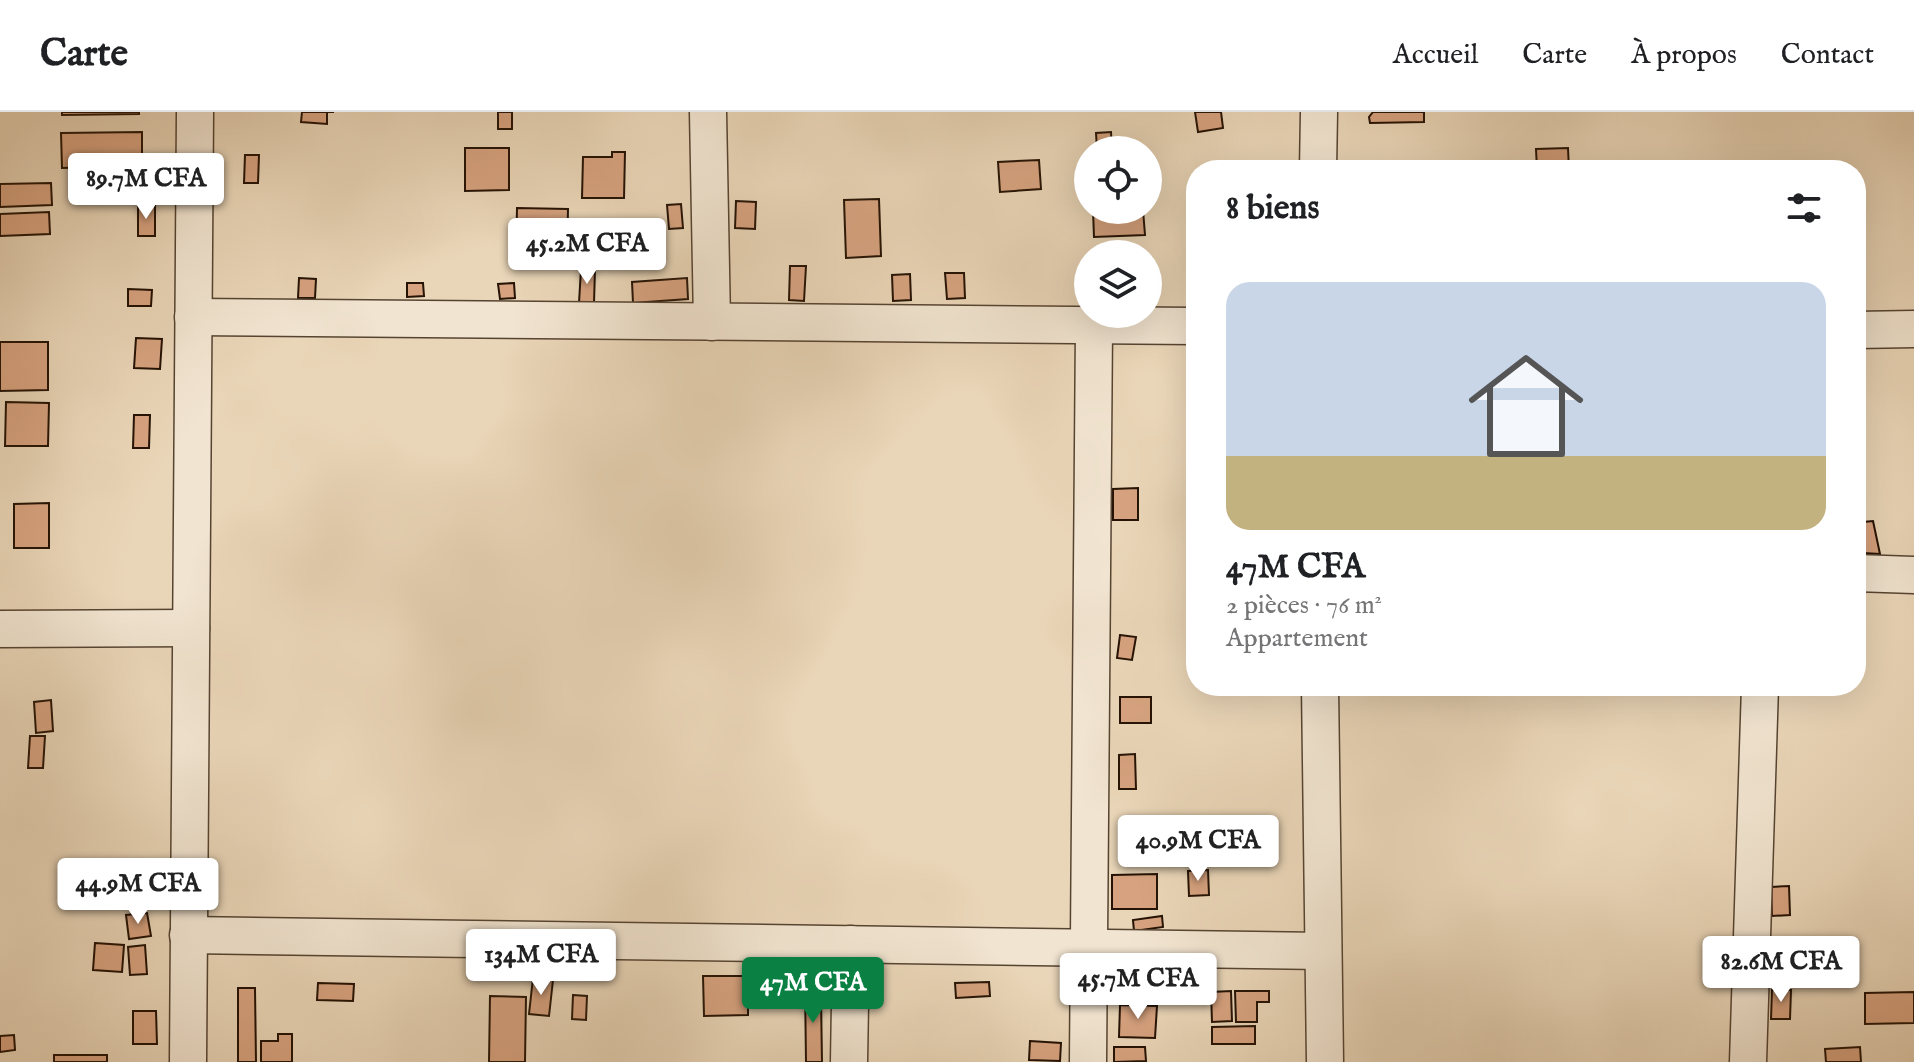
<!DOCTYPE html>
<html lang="fr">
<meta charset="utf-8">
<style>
:root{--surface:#fff;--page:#f2f2f2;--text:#202124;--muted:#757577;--line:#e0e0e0;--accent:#0b8043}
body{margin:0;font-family:"IM FELL English",serif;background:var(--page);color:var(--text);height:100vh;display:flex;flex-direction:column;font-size:30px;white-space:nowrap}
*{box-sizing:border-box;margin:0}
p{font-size:26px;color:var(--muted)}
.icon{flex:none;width:44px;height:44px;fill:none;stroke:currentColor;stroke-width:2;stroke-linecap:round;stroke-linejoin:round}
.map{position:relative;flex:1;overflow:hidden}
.side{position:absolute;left:1186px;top:48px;width:680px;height:536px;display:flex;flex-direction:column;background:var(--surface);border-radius:32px;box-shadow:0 8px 32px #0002}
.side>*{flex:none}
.controls{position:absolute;left:1074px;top:24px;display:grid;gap:16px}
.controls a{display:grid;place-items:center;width:88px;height:88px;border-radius:50%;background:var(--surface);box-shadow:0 8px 32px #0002;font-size:40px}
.price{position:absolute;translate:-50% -68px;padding:0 18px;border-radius:8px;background:#fff;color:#222;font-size:26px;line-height:52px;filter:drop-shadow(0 2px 4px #0008)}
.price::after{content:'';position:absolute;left:50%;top:48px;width:24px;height:18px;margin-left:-12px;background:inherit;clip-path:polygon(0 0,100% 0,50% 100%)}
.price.selected{background:var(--accent);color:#fff}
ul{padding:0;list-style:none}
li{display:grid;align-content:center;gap:16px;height:424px;padding:0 40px}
li span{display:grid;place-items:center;height:248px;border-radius:24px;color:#555}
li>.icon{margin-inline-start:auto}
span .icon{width:144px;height:144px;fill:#fffc;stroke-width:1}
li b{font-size:34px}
h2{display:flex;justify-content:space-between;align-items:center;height:96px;padding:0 40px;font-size:34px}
header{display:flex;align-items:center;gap:48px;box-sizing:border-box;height:112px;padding:0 40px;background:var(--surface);border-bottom:2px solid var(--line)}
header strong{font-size:38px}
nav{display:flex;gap:44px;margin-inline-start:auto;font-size:28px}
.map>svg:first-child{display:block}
.building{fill:#d6a27f;stroke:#251305;stroke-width:2}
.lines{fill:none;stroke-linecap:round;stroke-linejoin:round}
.minor-casing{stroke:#564432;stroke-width:39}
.minor{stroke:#f1e4d0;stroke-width:36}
</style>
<header>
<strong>Carte</strong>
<nav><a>Accueil</a><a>Carte</a><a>À propos</a><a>Contact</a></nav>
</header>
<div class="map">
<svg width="1914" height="950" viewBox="0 0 1914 950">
<rect width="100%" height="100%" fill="#e9d5b7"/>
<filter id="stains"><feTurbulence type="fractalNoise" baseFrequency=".0025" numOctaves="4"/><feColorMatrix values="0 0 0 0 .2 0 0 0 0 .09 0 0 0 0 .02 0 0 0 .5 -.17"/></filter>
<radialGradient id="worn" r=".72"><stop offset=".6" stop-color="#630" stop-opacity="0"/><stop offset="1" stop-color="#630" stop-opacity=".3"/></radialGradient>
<!-- building -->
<g class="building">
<path d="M62 0H139V2L62 3Z"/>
<path d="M302 0H334H327V12L301 10Z"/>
<rect x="498" y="0" width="14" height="17"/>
<path d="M1195 0H1221L1223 16 1198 20Z"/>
<path d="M1373 0H1424V10L1370 11 1369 5Z"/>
<path d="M142 20V54L62 56 61 21Z"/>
<path d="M1111 20 1112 38H1097L1096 21Z"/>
<path d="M465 36H509V78L465 79Z"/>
<path d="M1568 36 1569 58H1537L1536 37Z"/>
<path d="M612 40H625L624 86H582L583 45H612Z"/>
<path d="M245 43H259L258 71H244Z"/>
<path d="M1039 48 1041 77 1000 80 998 50Z"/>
<path d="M51 71 52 93 0 95V72Z"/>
<path d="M879 87 881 144 846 146 844 88Z"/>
<path d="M736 89 756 90 755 117 735 116Z"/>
<path d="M681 92 683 116 669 117 667 93Z"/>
<rect x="138" y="94" width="17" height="30"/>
<path d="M517 96 568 97 567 145H516Z"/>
<path d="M1093 98H1143L1145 123 1094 125Z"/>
<path d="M49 100 50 122 0 124V102Z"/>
<path d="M790 154H806L804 189 789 188Z"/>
<path d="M581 157H595L594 191H579Z"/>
<path d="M945 161H964L965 186 947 187Z"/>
<path d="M910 162 911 188 893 189 892 163Z"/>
<path d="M299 166 316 167 315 186H298Z"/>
<path d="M687 166 688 187 633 191 632 170Z"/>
<path d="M407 171H423L424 184 407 185Z"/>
<path d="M514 171 515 186 500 187 498 172Z"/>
<path d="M128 177 152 178 151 194H128Z"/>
<path d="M136 226 162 227 160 257 134 256Z"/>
<path d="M0 230H48V278L0 279Z"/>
<path d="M6 290 49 291 48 334H5Z"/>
<path d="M134 303H150L149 336H133Z"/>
<path d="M1138 376V408H1113V377Z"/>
<path d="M49 391V436H14V392Z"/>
<path d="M1873 409 1880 442 1863 441V410Z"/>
<path d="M1120 523 1136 525 1132 548 1117 546Z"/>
<rect x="1120" y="585" width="31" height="26"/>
<path d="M51 588 53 619 36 621 34 590Z"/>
<path d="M30 624H45L43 656H28Z"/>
<path d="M1135 642 1136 677H1119V643Z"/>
<path d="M1208 758 1209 783 1189 784 1188 759Z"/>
<path d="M1157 762V797H1112V763Z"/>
<path d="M1789 774 1790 803 1772 804 1771 775Z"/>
<path d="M147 801 151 824 129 827 126 803Z"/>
<path d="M1162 804 1163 815 1134 819 1133 808Z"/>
<path d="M95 831 124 833 122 860 93 858Z"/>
<path d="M145 833 147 862 130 863 128 835Z"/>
<path d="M703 864H748V903L704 904Z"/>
<path d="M533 866 553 868 549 904 529 902Z"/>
<path d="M989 870 990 884 956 886 955 871Z"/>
<path d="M318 871 354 872 353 889 317 888Z"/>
<path d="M805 871H809L821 885 822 950H806Z"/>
<path d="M238 876H255L256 950H238Z"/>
<path d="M1772 878H1791L1790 907H1771Z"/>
<path d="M1231 879 1232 909 1212 910 1211 880Z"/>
<path d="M1235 879H1269V890H1257V910H1236Z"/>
<path d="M1914 880V911L1865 912V881Z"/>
<path d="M573 883 587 884 586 908 572 907Z"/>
<path d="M490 884 526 885 525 950H489Z"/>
<path d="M1120 893 1157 894 1155 926 1119 925Z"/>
<path d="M133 899H156L157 932H133Z"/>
<path d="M1255 914V932H1212V915Z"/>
<path d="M278 922H292V950H261V929H278Z"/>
<path d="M14 923 15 938 0 940V924Z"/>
<path d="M1030 929 1061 931 1060 949 1029 948Z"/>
<path d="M1114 935H1145L1146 949 1114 950Z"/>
<path d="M1860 935 1861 950H1826L1825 937Z"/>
<rect x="54" y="943" width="53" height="7"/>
</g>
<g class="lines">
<defs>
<g id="minor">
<path d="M708 0 712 210"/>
<path d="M1318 58 1319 0"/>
<path d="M193 205 1196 214"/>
<path d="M1856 218 1914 217"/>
<path d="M1856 461 1914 463"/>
<path d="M0 517 191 516"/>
<path d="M1320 574 1325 950"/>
<path d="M188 823 1323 839"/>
<path d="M188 950 195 0"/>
<path d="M849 950 851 832"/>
<path d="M1088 950 1094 214"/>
<path d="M1748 950 1760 574"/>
</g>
</defs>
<!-- minor casing -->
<use href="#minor" class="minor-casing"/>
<!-- minor -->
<use href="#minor" class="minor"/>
</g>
<rect width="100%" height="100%" filter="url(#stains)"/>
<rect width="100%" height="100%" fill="url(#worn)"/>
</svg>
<div class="controls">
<a><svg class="icon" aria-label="locate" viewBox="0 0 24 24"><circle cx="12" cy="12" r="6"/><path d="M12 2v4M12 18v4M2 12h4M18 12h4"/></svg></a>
<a><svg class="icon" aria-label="layers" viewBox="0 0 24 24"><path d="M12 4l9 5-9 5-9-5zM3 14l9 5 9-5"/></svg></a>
</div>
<b class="price" style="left:146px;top:109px">89.7M CFA</b>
<b class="price" style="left:587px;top:174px">45.2M CFA</b>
<b class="price" style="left:1198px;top:771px">40.9M CFA</b>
<b class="price" style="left:138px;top:814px">44.9M CFA</b>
<b class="price" style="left:541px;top:885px">134M CFA</b>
<b class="price" style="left:1781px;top:892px">82.6M CFA</b>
<b class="price" style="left:1138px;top:909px">45.7M CFA</b>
<b class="price selected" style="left:813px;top:913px">47M CFA</b>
<section class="side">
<h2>8 biens<svg class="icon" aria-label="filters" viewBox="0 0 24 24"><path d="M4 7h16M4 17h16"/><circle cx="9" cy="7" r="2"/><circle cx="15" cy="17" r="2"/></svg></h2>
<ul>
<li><span style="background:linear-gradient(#c9d6e8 70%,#c2b280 0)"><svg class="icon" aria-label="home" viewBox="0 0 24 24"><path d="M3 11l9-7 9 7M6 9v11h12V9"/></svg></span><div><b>47M CFA</b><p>2 pièces · 76 m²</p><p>Appartement</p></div></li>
</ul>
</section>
</div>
